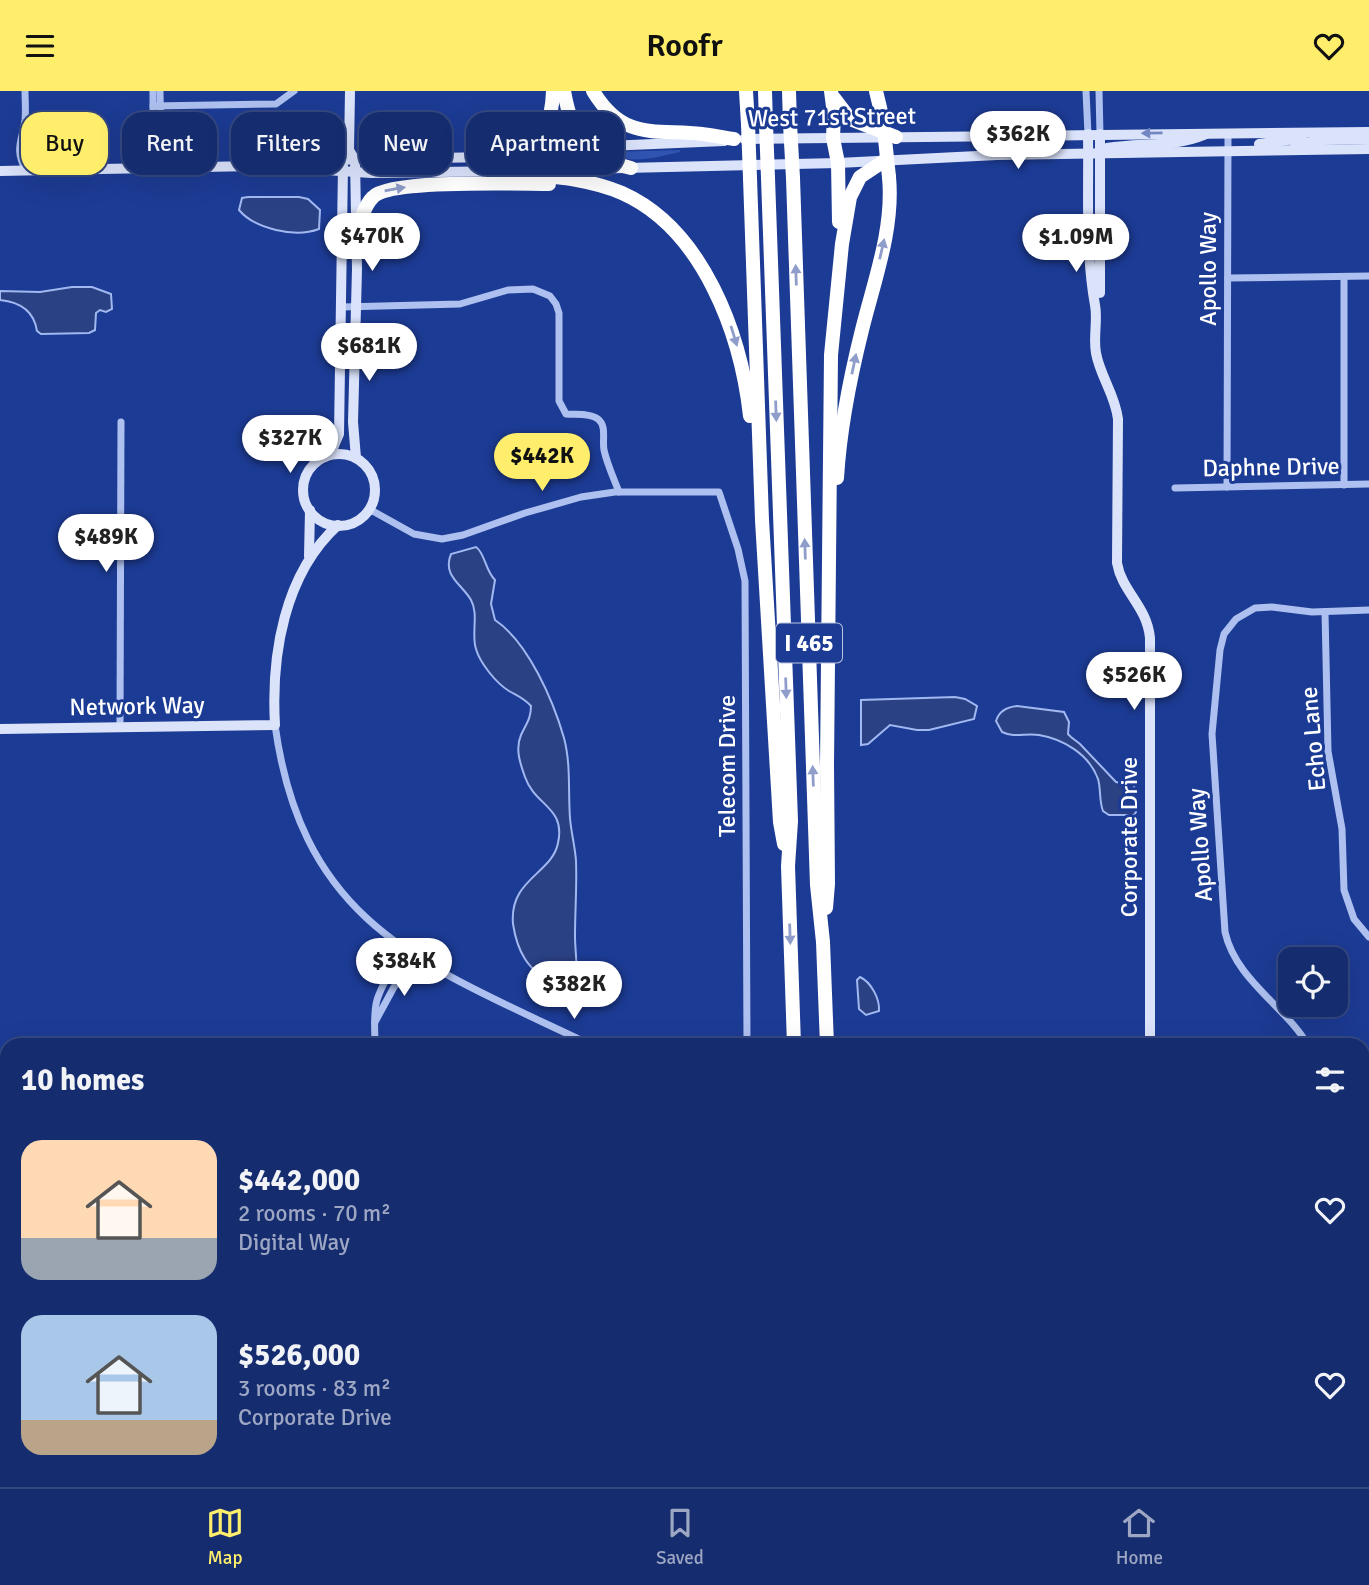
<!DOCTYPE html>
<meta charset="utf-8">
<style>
:root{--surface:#152c6f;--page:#223877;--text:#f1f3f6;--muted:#9da7c3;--line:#344882;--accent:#ffee6c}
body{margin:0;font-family:Signika,sans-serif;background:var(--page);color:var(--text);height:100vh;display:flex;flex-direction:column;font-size:26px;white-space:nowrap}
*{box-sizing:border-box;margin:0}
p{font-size:23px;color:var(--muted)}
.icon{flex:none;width:38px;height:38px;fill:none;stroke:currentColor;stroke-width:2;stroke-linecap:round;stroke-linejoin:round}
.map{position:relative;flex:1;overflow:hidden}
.side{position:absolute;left:0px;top:947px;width:1370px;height:450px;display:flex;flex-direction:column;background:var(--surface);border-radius:21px 21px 0 0;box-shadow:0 7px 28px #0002,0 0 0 2px var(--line)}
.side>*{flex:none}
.hud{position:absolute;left:21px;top:21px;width:700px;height:63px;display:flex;gap:14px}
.controls{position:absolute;left:1278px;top:856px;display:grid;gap:14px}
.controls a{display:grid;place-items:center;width:70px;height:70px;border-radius:14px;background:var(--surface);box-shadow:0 7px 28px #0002,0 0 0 2px var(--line);font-size:35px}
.price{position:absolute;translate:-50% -60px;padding:0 16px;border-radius:24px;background:#fff;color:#222;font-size:23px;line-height:46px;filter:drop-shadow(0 2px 4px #0008)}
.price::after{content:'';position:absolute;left:50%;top:42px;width:21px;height:16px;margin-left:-10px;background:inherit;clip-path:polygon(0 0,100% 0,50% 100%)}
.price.selected{background:var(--accent);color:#111}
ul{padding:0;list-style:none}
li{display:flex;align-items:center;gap:21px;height:175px;padding:0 21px}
li span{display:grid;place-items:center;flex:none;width:196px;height:140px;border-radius:21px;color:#555}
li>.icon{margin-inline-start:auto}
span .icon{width:84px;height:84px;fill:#fffc;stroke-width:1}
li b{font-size:30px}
h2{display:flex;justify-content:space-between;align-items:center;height:84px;padding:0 21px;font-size:30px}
.pill{padding:0 24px;border-radius:21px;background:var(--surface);box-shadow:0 7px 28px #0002,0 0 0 2px var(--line);font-size:24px;line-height:63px}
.pill.selected{background:var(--accent);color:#111}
header{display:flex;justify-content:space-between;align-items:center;height:91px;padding:0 21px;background:var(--accent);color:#111;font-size:32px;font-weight:600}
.dock{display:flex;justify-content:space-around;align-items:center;height:98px;border-top:2px solid var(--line);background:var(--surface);font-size:19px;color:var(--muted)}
.dock a{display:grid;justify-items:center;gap:4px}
.dock .selected{color:var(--accent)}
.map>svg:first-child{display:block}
.green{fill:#3054b2}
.water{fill:#2a4184;stroke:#a1b8f1;stroke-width:2}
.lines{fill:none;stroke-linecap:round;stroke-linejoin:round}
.street{stroke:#adc0ef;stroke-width:7}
.secondary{stroke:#dbe3fb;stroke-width:10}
.highway{stroke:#fff;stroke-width:14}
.highway-bridge{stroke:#fff;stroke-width:14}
.oneway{fill:#7287c2}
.oneway2{fill:#8e9dca}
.labels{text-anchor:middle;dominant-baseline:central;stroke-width:6;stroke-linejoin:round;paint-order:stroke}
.shield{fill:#1c3b94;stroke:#bbc4df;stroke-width:2}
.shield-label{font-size:23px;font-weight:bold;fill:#fff}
.street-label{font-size:24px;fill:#fff;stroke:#1c3b94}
</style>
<header><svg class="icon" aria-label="menu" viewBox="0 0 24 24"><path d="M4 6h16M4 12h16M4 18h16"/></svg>Roofr<svg class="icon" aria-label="heart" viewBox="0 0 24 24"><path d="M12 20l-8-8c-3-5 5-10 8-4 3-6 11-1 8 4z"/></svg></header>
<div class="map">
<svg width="1369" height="1396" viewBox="0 0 1369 1396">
<rect width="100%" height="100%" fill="#1c3b94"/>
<!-- green -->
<g class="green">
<path d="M680 59V61C656 66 630 75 607 61Z"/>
<path d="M585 64 596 70 485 73V72Z"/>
</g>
<!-- water -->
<g class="water">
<path d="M248 106H299L308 108 320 119 319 138C295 147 255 138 239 119L242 107Z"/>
<path d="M72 196H92L111 203 112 218 106 221 100 219 96 222 95 239 89 242 41 243 37 240C34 220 20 211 0 209V200L40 201Z"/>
<path d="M476 456C485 462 485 479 495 489L491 513 495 529C528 551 553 609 564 647 571 673 568 701 570 727 571 741 575 755 576 770 577 795 575 820 575 845 575 862 579 881 574 898 572 906 566 909 559 911L552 906C548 886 535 884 525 868 518 857 515 846 513 833 509 788 552 783 558 752 566 716 535 715 525 686 520 672 515 658 521 644 526 633 531 628 531 615 524 607 518 605 509 600 496 592 480 572 476 558 471 543 479 523 471 509 462 493 442 485 451 463Z"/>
<path d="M955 606 965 608 977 615 974 628 929 639H917L890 634 868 653 861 654V609Z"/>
<path d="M1017 615 1064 621 1069 631 1068 643 1071 646 1080 653 1116 691 1134 694 1136 721 1134 724H1109L1103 720C1099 710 1101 698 1098 688 1089 663 1063 648 1039 644 1025 642 1015 647 1002 641L996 630C999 620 1007 616 1017 615Z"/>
<path d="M860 886C871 891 880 908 879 920L866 924 859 918 857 889Z"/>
</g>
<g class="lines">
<!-- street -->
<g class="street">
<path d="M25 0C25 9 26 20 25 29 22 51 14 57 26 80"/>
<path d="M153 0V62L158 77"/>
<path d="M1086 0 1088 43"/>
<path d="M1099 0 1100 43"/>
<path d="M153 15 276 13 294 0"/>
<path d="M25 32C34 47 32 64 26 80"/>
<path d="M158 77 161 61 160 0"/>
<path d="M1228 187 1369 185"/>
<path d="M342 216 460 213 508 199 533 198 550 205 556 213 559 222V310L566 323C575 324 590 322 598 328 607 335 602 349 604 359 607 373 614 388 619 401"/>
<path d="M1344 394V186"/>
<path d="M1227 396 1228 44"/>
<path d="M1175 397 1369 393"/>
<path d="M369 418 414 443 442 448 463 444 525 422 581 406 615 401H719L738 458 745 490 747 954"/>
<path d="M1325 521 1328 660 1342 738 1344 799 1354 828 1369 846"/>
<path d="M275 634C303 837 427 875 591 954"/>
<path d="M120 635 121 331"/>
<path d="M375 931 394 896 418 868"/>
<path d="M375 954C375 939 373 923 377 909 384 886 398 877 395 851"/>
<path d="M1308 954C1284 914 1236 889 1225 841L1212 643 1220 559 1224 543 1236 528 1255 517 1272 516 1312 521 1369 519"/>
<path d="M0 1049H7"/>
<path d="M1363 1074 1369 1088"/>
<path d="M1363 1180 1369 1174"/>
<path d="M0 1201H7"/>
<path d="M1363 1308H1369"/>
<path d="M0 1358H7"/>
</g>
<!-- secondary -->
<g class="secondary">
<path d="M350 0 349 59 355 69 357 178 353 331 356 367"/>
<path d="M1088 43C1089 100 1085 159 1095 214 1098 229 1093 246 1096 262 1100 285 1115 303 1118 328L1117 472C1122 501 1147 515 1150 547V954"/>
<path d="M1100 43V202"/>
<path d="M744 48 1369 41"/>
<path d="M1259 53 1302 47"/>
<path d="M1295 54 1323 49 1369 48"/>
<path d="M1107 57C1140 51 1173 57 1204 44"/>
<path d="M267 77 287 81 326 79 371 82 507 80"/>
<path d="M540 79 838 72 997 64 1369 58"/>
<path d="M0 80 254 75 326 69 490 66 607 55 724 50"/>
<circle cx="339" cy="399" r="36"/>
<path d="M325 366 333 357 339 343 343 75"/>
<path d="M309 465 310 419"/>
<path d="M0 638 275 634C271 564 284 483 338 434"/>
<path d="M1149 1390V1396"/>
</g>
<!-- highway -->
<g class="highway">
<path d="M564 0C572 45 585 66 631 77"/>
<path d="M593 0C623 50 654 38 702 43 713 44 724 47 734 48"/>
<path d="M746 0 748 33"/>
<path d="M765 0 766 33"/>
<path d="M789 0 790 33"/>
<path d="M831 0 834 23 833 47 838 72 839 131"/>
<path d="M876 0 883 29"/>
<path d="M834 7 850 28 896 46"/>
<path d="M515 63C544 50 552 31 553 0"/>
<path d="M502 80C542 85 584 86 622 102 703 138 741 243 750 325"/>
<path d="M750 87 762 429 780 731 784 753"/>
<path d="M768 87 791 730 788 775 794 954"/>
<path d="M793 87 817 794 823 851 827 954"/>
<path d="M357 146C360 133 363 116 373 106 390 88 518 93 549 93"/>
<path d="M837 387C840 337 850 287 862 239 874 190 894 138 889 86"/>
<path d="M826 817 828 793 827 674 831 264 842 153 850 106 860 86 884 70"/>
<path d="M787 1396 789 1390"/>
<path d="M820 1396 821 1390"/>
</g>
<!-- highway-bridge -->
<g class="highway-bridge">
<path d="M883 29 889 86"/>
<path d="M748 33 750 87"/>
<path d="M766 33 768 87"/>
<path d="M790 33 793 87"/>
</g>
</g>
<!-- one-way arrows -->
<defs><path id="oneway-solid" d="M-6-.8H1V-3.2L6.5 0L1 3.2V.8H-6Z" transform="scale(1.75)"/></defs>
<use class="oneway" href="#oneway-solid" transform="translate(1152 42) rotate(179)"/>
<g class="oneway2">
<use href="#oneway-solid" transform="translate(395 98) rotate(-10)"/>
<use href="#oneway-solid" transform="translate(882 158) rotate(-77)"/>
<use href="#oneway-solid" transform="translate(796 184) rotate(-92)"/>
<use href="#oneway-solid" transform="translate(734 245) rotate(73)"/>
<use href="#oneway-solid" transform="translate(854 273) rotate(-78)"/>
<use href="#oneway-solid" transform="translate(776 320) rotate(88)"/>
<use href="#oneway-solid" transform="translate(805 458) rotate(-92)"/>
<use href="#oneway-solid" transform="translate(786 597) rotate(88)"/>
<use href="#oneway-solid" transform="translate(813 685) rotate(-92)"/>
<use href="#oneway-solid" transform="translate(790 843) rotate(88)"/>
</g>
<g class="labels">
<!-- shield labels -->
<rect class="shield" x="776" y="532.5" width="66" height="39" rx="5"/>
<g class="shield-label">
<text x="809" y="552">I 465</text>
</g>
<!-- street labels -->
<g class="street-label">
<text transform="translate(832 26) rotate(-1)">West 71st Street</text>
<text transform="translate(1208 178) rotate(-90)">Apollo Way</text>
<text transform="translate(1271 376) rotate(-1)">Daphne Drive</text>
<text transform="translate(137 615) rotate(-1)">Network Way</text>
<text transform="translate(1313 648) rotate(-95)">Echo Lane</text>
<text transform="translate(727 675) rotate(-90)">Telecom Drive</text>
<text transform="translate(1129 746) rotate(-90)">Corporate Drive</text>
<text transform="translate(1200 754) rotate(-94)">Apollo Way</text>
</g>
</g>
</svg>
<div class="controls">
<a><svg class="icon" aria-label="locate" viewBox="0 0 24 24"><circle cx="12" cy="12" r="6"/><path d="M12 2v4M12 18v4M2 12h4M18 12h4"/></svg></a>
</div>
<b class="price" style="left:1018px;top:80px">$362K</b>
<b class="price" style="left:372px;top:182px">$470K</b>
<b class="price" style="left:1076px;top:183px">$1.09M</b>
<b class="price" style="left:369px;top:292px">$681K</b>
<b class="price" style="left:290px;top:384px">$327K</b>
<b class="price selected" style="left:542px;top:402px">$442K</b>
<b class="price" style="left:106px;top:483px">$489K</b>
<b class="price" style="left:1134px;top:621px">$526K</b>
<b class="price" style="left:404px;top:907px">$384K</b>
<b class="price" style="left:574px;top:930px">$382K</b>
<div class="hud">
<a class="pill selected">Buy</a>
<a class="pill">Rent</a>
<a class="pill">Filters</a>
<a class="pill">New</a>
<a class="pill">Apartment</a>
</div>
<section class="side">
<h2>10 homes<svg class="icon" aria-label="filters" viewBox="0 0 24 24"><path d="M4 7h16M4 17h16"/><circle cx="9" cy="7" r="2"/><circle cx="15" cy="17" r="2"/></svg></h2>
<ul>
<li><span style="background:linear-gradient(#ffd9b3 70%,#9aa5b1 0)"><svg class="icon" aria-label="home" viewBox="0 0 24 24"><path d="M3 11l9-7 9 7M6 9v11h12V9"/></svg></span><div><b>$442,000</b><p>2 rooms · 70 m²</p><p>Digital Way</p></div><svg class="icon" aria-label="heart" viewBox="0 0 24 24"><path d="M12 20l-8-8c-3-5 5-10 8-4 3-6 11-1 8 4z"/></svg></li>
<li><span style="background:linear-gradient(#a9c7e8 75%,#b9a48a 0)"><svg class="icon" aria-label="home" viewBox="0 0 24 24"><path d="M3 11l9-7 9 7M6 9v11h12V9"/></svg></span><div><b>$526,000</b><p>3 rooms · 83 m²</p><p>Corporate Drive</p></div><svg class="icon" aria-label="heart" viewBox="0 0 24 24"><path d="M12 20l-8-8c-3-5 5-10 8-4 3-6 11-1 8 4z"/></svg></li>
</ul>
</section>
</div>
<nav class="dock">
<a class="selected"><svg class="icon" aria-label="map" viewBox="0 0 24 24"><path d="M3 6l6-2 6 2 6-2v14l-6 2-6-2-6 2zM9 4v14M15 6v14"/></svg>Map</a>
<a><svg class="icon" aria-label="saved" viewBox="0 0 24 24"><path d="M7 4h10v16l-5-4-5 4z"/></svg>Saved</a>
<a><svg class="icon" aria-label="home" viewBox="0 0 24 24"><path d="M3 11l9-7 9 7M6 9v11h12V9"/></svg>Home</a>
</nav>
